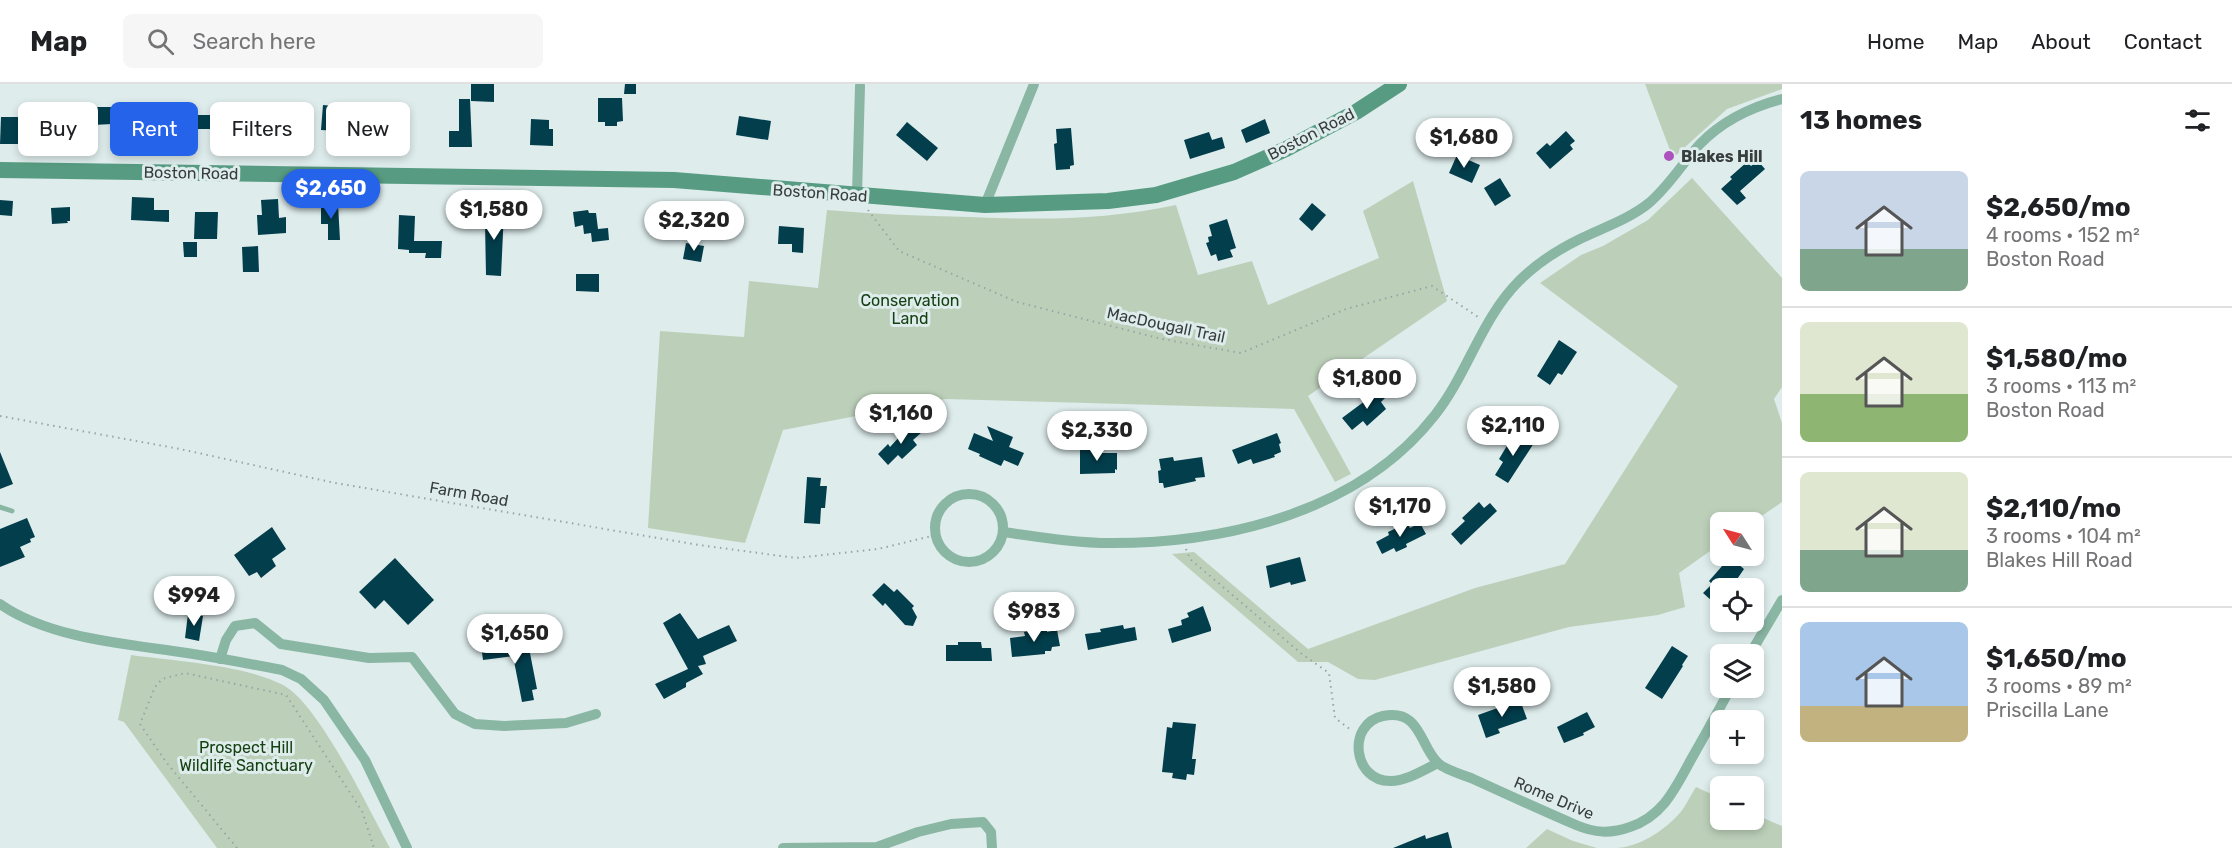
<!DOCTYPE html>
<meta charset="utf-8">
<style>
:root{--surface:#fff;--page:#f6f6f6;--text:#202124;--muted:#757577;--line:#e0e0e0;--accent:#2563eb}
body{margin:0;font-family:Rubik,sans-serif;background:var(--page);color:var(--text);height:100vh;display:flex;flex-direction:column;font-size:22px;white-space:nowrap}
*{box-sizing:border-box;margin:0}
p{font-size:20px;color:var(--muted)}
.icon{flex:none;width:33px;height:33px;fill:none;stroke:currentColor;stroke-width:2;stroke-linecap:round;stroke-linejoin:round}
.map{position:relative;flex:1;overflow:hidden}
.side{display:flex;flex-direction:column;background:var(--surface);width:450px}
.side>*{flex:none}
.hud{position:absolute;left:18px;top:18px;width:570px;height:54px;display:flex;gap:12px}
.needle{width:39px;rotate:306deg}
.buttons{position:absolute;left:1710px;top:428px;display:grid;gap:12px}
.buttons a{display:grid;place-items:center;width:54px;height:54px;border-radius:9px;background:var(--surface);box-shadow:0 3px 9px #0003;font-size:30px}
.price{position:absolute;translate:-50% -51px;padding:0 14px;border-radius:21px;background:#fff;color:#222;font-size:20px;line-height:39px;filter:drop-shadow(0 2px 3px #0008)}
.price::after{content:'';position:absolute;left:50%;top:36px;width:18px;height:14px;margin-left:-9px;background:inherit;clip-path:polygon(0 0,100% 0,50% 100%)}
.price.active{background:var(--accent);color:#fff}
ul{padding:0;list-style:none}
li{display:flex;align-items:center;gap:18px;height:150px;padding:0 18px}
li+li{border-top:2px solid var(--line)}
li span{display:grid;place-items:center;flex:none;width:168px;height:120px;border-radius:9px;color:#555}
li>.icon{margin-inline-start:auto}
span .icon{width:72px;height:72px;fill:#fffc;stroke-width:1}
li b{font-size:26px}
h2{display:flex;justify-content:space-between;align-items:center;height:72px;padding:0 18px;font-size:26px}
.tag{padding:0 21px;border-radius:9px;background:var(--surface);box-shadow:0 3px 9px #0003;font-size:21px;line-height:54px}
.tag.active{background:var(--accent);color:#fff}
header{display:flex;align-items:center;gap:36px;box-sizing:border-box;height:84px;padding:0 30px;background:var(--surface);border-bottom:2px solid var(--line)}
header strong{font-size:28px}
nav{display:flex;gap:33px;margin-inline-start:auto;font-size:21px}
.search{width:420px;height:54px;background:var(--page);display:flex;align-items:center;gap:15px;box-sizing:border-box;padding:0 21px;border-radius:9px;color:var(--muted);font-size:22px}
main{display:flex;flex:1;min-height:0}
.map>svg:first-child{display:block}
.green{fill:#bcd0b9}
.building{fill:#033e4c}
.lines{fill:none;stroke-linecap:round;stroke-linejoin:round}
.path{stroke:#99a4a4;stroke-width:2;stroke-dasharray:1.5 4.5;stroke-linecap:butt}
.lane{stroke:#8ab6a4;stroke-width:5}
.street{stroke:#8ab6a4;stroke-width:10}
.secondary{stroke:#579c82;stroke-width:16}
.poi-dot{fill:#ad52bd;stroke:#deecec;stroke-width:2}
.labels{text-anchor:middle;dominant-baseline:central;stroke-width:6;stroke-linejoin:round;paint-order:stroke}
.street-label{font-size:16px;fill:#383d3d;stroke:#deecec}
.poi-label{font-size:16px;font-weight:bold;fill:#383d3d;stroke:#deecec;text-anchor:start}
.park-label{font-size:16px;fill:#154011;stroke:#deecec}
</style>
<header>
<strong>Map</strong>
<div class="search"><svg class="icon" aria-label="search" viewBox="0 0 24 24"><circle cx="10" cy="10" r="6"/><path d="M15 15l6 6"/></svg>Search here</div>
<nav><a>Home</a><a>Map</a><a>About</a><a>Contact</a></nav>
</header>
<main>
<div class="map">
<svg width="1782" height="764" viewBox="0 0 1782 764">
<rect width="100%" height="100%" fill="#deecec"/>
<!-- green -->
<g class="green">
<path d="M1645 0H1782V5L1727 25 1673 74Z"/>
<path d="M1692 94 1782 194V303L1774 315 1782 339V418L1753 438H1720V460L1679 489 1685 523 1658 531 1569 543 1375 596 1358 595 1328 578H1298L1172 470 1194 468 1308 565 1475 504 1565 480 1678 302 1540 199 1581 171 1603 162 1648 136Z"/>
<path d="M1413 97 1447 217 1308 312 1351 390 1335 398 1294 325 945 315 783 346 745 459 648 444 660 247 744 253 749 197 818 204 827 126C875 130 922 132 970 133 1041 136 1106 136 1176 121L1198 191 1252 177 1268 221 1379 174 1363 127Z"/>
<path d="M131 571C174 577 246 581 283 601 319 620 369 726 390 764H217L124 638 118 636Z"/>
<path d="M1696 703 1720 714V735H1754V730L1782 742V764H1617C1640 762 1662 748 1678 731 1685 724 1690 712 1696 703Z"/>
<path d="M1547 745 1573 757 1597 764H1526Z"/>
</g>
<!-- building -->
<g class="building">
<path d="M471 0H494V18L471 17Z"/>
<path d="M625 0H636V10H624Z"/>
<path d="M598 14H622L623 37 617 38V42H605V38H598Z"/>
<path d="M459 15H470L472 63H449V47H459Z"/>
<path d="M32 21H45V35L32 34Z"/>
<path d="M323 21 342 23 340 47 321 46Z"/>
<path d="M95 23H111L112 40 74 42V69H60V41H69V31H96Z"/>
<path d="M249 25H268V34H277V49L235 48V36H249Z"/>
<path d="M192 31H210V45H183V64H169V33L192 34Z"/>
<path d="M739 32 771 37 768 56 736 51Z"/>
<path d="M1 33H20L19 60H0Z"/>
<path d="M531 35 549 36V45H553V62L530 61Z"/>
<path d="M1265 35 1270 49 1246 59 1241 46Z"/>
<path d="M907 38 938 64 927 77 896 51Z"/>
<path d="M1071 44 1074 81 1070 82V85L1056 86 1054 60 1057 59 1056 45Z"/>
<path d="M1566 47 1575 57 1570 61 1573 65 1550 85 1536 69 1547 59 1550 62Z"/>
<path d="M1209 48 1212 56 1222 53 1225 64 1190 75 1184 56Z"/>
<path d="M1457 71 1480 81 1472 99 1449 89Z"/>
<path d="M1758 77 1765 85 1740 107 1746 114 1737 121 1721 105 1732 95 1730 93 1747 78 1751 82Z"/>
<path d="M1500 94 1511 112 1495 122 1484 104Z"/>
<path d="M132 113 154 114V126H169V138L131 136Z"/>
<path d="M278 115 279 134 286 133V149L258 151 257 131H262L261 116Z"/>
<path d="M0 116 13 117 12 132 0 131Z"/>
<path d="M1312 119 1326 131 1312 147 1299 135Z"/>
<path d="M321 120H338L340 156H328V140H321Z"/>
<path d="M70 123V137H67L68 139 52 140 51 124Z"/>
<path d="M588 126 589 129H596L598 145 608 144 609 156 592 158 591 149 584 150 583 141 575 143 573 128Z"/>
<path d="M481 127H504L501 192 486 191 485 139H481Z"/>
<path d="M195 128H218L217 155H194Z"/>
<path d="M399 131 415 132 414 157H442L441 174H425L426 169H409V166L398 165Z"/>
<path d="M1227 135 1236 164 1230 166 1233 173 1218 177 1216 170 1211 172 1206 159 1209 158 1208 153 1212 152 1209 141Z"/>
<path d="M779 142 804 144 803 169 792 168V160H778Z"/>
<path d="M183 158H197V173H184Z"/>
<path d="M686 159 704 162 701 178 683 175Z"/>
<path d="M258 162 259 188H243L242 163Z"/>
<path d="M576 190H599V208L576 207Z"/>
<path d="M1559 256 1577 268 1562 291 1558 289 1550 301 1537 292Z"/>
<path d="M1380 302 1389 310 1381 318 1386 325 1367 342 1363 337 1352 346 1342 334 1373 311 1375 304Z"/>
<path d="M913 338 922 348 913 356 917 361 902 375 898 371 888 381 878 370 888 360 890 363Z"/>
<path d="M987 342 1013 353 1009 363 1024 369 1018 382 1004 376 1001 382 979 372 980 370 968 365 974 349 993 357Z"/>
<path d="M1277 349 1281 359 1279 360 1281 368 1274 371 1275 373 1253 380 1251 375 1238 380 1232 366Z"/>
<path d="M1520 350 1534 359 1508 399 1495 391 1503 378 1499 375 1511 355 1515 358Z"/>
<path d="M1080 364H1100V369H1117V386L1115 385V389L1080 390Z"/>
<path d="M0 368 13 400 0 405Z"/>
<path d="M1173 373 1174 377 1202 373 1205 393 1195 394 1196 397 1164 404 1163 399H1159L1158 387 1161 386 1159 375Z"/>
<path d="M807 393 821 394 820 402H827L825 424H821L820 440 804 439Z"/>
<path d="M1479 418 1484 424 1490 419 1497 427 1461 461 1451 450 1465 437 1462 434Z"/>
<path d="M27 434 35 453 30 455 31 458 20 463 25 473 0 483V445Z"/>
<path d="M1407 439 1410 444 1420 439 1426 450 1406 460 1407 463 1396 468 1394 464 1382 470 1376 458 1389 451 1388 448Z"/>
<path d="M272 443 286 465 272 475 276 482 261 494 257 488 249 492 234 471Z"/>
<path d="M1300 473 1306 497 1291 501 1290 498 1270 504 1266 482Z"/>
<path d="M1730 473 1744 485 1731 504H1720V524L1703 509 1712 500 1709 497Z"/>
<path d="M395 474 434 516 408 541 384 516 375 525 359 508Z"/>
<path d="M884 499 894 508 897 505 914 522 912 524 917 533 913 542 905 541 885 519 883 522 872 511Z"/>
<path d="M1203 522 1211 544V547L1172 559 1168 545 1182 541 1181 536 1189 533 1187 529Z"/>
<path d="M680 529 698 555 729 541 737 557 703 572 706 580 698 582 703 590 686 599V603L664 615 655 600 688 585 663 539Z"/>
<path d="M188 530 203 532 199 557 185 554Z"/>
<path d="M1123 541 1124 545 1135 543 1137 556 1088 566 1085 550 1101 548 1100 545Z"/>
<path d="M1047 544V548L1057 546 1060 562 1052 563 1051 567H1045V570L1012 573 1010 554 1025 552 1024 548Z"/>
<path d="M518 556 519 566 529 564 537 605 532 606 534 616 522 618 513 572 483 576 481 561Z"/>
<path d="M958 558H981L982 564H991L992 577H946V561H958Z"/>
<path d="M1672 562 1688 572 1682 581 1683 582 1662 615 1645 604Z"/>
<path d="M1520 616 1527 635 1498 645 1500 649 1486 654 1478 631Z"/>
<path d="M1587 628 1595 643 1583 649 1584 651 1564 659 1557 643Z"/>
<path d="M1173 638 1196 640 1192 675H1196L1194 691 1187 690 1186 696 1172 694 1173 689 1162 688 1167 643 1172 644Z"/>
<path d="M1448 748 1452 764H1393L1425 751 1426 755Z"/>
</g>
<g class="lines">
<!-- path -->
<g class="path">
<path d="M868 126 899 167 1017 218 1162 255 1241 269 1346 225 1432 202 1478 233"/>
<path d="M0 332 180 365 335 399 699 461 796 474 878 465 936 451"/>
<path d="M1186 465 1190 475 1302 570 1329 589 1335 634 1351 646"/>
<path d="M237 764 166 678 140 640 155 603 162 595 185 589 286 611 362 727 374 764"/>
</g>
<!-- lane -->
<path class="lane" d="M0 423 12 427"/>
<!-- street -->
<g class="street">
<path d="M857 111 860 2"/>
<path d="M985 121 1034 0"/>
<circle cx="969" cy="444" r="34"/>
<path d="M1003 448C1039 453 1076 459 1112 459 1229 459 1360 427 1435 331 1468 289 1481 235 1519 197 1537 179 1559 165 1582 154 1605 143 1629 135 1649 119 1669 102 1682 80 1699 61 1721 38 1751 23 1782 15"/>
<path d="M0 520C50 555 128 560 187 569 219 574 251 580 282 586L301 595 324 616 365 676 407 764"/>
<path d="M1750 570 1782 516"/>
<path d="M220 575 226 556 235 542 255 539 281 560 369 574 412 573 455 630 475 640 504 642 566 639 596 630"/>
<path d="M1438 679C1424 686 1406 697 1391 697 1353 698 1346 640 1383 632 1421 624 1420 663 1438 679 1445 686 1461 690 1471 694 1506 710 1541 726 1576 741 1595 749 1610 750 1630 743 1665 731 1676 702 1693 672 1706 649 1719 626 1731 603"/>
<path d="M783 764 877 763 918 748 951 740 983 738 991 748 992 764"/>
</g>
<!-- secondary -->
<path class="secondary" d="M0 86 674 96 985 121 1108 117 1156 111 1234 88 1286 65 1356 28 1399 0"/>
</g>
<!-- markers -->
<circle class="poi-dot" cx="1669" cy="72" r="6"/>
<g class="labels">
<!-- street labels -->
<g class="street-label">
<text transform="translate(1311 50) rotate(-27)">Boston Road</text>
<text transform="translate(191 89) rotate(1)">Boston Road</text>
<text transform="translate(820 109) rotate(4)">Boston Road</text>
<text transform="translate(1166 241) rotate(12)">MacDougall Trail</text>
<text transform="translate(469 410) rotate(10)">Farm Road</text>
<text transform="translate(1554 714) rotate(23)">Rome Drive</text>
</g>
<!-- poi labels -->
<g class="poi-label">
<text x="1681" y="72">Blakes Hill</text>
</g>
<!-- park labels -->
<g class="park-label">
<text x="910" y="216">Conservation<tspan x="910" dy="18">Land</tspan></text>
<text x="246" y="663">Prospect Hill<tspan x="246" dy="18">Wildlife Sanctuary</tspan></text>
</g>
</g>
</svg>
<div class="buttons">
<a><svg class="needle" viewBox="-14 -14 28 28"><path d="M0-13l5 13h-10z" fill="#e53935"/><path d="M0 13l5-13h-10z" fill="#757577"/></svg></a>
<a><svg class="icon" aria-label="locate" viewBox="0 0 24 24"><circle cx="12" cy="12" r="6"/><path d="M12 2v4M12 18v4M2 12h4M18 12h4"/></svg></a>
<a><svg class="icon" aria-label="layers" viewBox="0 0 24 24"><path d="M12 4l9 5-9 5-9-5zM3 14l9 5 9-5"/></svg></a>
<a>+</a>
<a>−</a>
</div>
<b class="price" style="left:1464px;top:85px">$1,680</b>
<b class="price active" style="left:331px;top:136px">$2,650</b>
<b class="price" style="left:494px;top:157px">$1,580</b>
<b class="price" style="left:694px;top:168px">$2,320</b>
<b class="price" style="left:1367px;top:326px">$1,800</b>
<b class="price" style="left:901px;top:361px">$1,160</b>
<b class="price" style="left:1513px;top:373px">$2,110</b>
<b class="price" style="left:1097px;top:378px">$2,330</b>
<b class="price" style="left:1400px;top:454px">$1,170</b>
<b class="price" style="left:194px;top:543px">$994</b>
<b class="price" style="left:1034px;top:559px">$983</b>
<b class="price" style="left:515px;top:581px">$1,650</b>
<b class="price" style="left:1502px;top:634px">$1,580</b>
<div class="hud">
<a class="tag">Buy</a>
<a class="tag active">Rent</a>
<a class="tag">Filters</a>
<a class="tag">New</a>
</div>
</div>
<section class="side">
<h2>13 homes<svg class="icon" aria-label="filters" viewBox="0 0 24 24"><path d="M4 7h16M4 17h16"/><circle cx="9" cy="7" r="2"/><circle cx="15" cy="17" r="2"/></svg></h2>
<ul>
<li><span style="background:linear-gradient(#c9d6e8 65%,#7fa58c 0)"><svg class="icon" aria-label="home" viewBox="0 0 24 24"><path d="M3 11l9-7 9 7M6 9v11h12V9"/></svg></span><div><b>$2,650/mo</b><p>4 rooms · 152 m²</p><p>Boston Road</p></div></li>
<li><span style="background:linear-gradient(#dfe7d0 60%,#8fb573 0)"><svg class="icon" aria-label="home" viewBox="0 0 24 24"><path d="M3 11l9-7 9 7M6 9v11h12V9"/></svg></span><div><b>$1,580/mo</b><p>3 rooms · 113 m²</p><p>Boston Road</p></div></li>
<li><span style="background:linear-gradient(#dfe7d0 65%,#7fa58c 0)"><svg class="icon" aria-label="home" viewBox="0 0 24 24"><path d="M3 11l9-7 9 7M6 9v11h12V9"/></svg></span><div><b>$2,110/mo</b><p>3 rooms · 104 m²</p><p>Blakes Hill Road</p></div></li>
<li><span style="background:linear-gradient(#a9c7e8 70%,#c2b280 0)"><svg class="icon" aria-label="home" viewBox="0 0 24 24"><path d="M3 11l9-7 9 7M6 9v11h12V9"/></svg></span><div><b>$1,650/mo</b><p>3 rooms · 89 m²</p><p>Priscilla Lane</p></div></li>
</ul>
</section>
</main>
